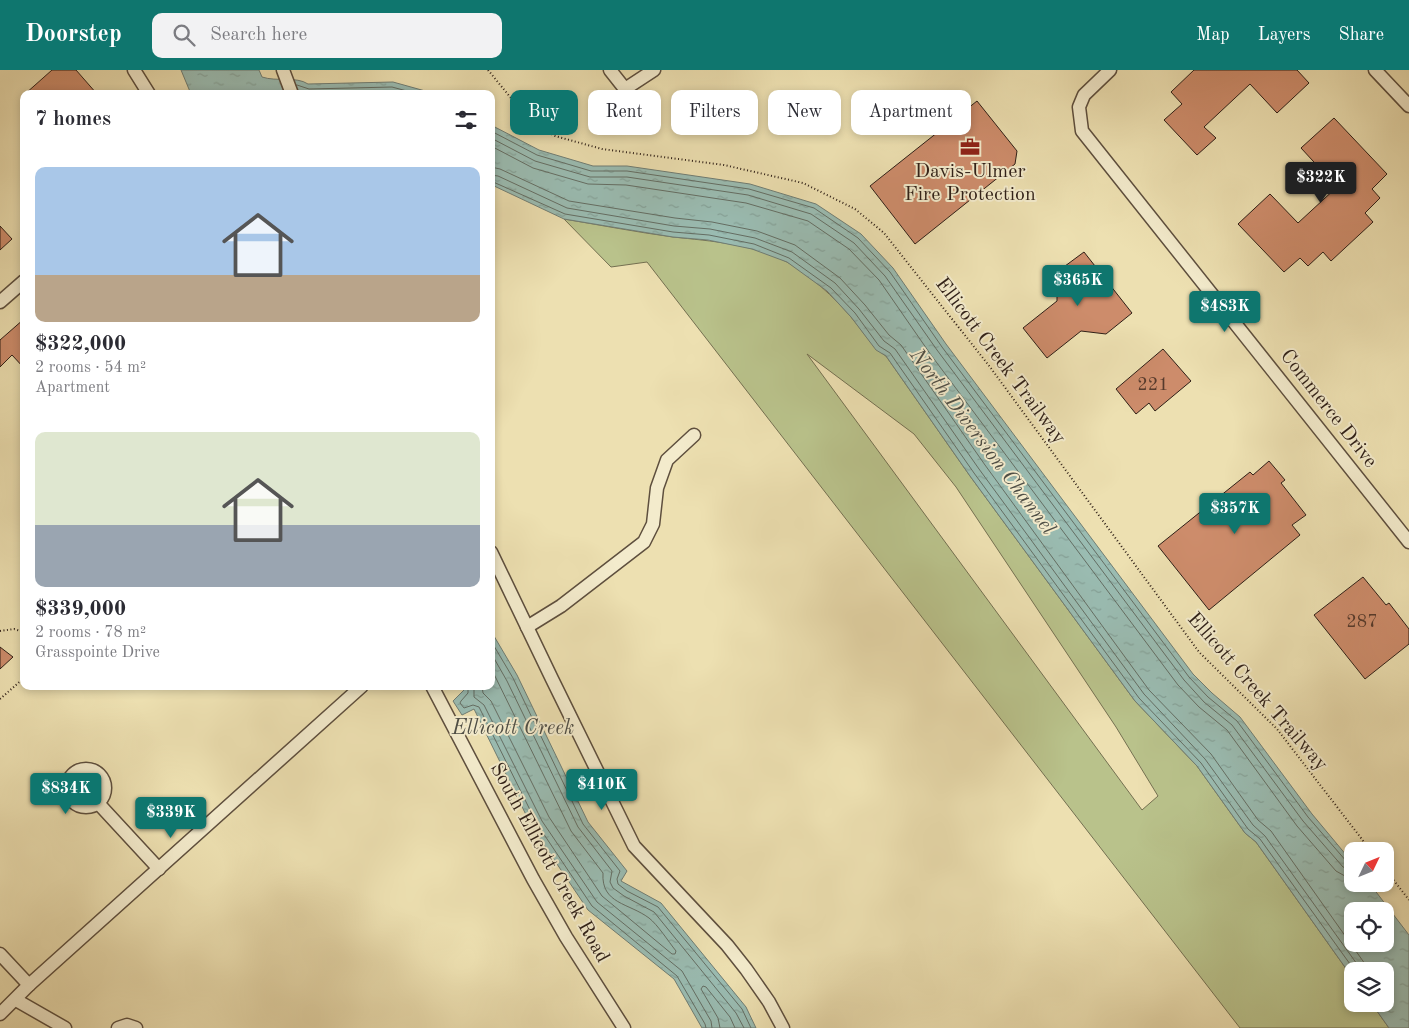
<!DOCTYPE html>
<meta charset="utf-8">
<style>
:root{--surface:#fff;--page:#f2f2f3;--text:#2b2b33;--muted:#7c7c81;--accent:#0f766e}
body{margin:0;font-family:"Old Standard TT",serif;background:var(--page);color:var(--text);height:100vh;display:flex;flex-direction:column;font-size:19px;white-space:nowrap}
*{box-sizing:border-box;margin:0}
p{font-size:16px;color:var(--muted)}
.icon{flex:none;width:28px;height:28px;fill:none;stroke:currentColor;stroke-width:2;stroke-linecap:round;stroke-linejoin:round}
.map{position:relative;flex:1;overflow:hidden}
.panel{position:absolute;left:20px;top:20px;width:475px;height:600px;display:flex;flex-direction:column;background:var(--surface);border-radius:10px;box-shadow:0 2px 8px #0003}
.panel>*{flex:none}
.banner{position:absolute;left:510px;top:20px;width:475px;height:45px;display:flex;gap:10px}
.needle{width:32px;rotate:47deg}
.buttons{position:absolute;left:1344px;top:772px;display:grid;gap:10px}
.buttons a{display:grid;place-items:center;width:50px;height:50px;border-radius:10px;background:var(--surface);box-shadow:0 2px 8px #0003;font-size:25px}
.price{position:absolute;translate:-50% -42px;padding:0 11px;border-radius:5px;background:var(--accent);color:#fff;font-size:16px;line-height:32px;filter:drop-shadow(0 1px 2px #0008)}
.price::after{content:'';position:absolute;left:50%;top:30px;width:15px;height:11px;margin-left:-8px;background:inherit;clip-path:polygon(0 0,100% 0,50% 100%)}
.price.active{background:#222;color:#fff}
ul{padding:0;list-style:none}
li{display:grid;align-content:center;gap:10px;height:265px;padding:0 15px}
li span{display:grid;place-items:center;height:155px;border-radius:10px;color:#555}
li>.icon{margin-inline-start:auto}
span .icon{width:90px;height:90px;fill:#fffc;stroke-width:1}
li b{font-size:21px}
h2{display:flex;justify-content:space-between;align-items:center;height:60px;padding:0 15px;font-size:21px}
.chip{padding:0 18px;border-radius:10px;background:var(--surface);box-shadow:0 2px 8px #0003;font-size:18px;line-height:45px}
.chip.active{background:var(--accent);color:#fff}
header{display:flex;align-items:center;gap:30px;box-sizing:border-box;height:70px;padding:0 25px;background:var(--accent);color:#fff}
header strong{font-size:24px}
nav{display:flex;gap:28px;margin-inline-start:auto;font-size:18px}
.search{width:350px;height:45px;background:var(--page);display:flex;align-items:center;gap:12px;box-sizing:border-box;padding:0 18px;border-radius:10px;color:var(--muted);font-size:19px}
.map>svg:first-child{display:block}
.grass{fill:#b9c28b;stroke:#747051;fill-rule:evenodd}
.water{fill:url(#water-ripples);stroke:#6f7d74;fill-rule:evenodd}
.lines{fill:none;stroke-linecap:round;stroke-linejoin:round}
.shore{stroke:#646e64;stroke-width:1}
.building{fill:#cd8c6b;stroke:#2e1f17}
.minor-casing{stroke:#5e4f3e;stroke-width:15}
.path{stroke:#2e1f17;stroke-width:2;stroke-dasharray:1 2.5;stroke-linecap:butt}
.minor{stroke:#f3ebcc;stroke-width:12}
.labels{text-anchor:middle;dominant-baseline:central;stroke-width:4;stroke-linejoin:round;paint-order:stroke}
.number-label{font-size:18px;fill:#563a2c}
.poi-label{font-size:20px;fill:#2e1f17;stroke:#f3ebcc}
.street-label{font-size:20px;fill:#2e1f17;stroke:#f3ebcc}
.water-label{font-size:21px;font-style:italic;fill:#4e4e46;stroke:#f3ebcc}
</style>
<header>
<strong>Doorstep</strong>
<div class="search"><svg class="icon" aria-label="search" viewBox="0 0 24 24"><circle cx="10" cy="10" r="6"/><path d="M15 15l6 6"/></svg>Search here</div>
<nav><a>Map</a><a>Layers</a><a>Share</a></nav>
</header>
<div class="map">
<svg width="1409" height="958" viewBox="0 0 1409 958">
<defs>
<pattern id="water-ripples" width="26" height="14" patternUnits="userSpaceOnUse" patternTransform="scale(1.25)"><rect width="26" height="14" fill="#9abcb2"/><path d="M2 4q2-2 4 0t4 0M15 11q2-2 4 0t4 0" fill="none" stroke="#85a198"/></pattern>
</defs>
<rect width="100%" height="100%" fill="#ede0b1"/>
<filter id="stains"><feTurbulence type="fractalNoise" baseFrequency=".004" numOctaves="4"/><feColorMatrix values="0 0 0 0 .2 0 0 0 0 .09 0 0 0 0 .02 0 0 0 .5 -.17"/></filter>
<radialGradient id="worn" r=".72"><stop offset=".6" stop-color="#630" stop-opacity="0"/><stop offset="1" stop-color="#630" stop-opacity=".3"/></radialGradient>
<!-- grass -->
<path class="grass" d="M564 149C600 155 636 162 673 167 711 171 753 174 787 192 810 205 834 227 851 247 863 261 871 276 886 286L970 406 1135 631 1197 696 1245 763 1256 772 1352 907V934H1372L1389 958H1240L647 192 611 197ZM807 284 914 364 956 417 1116 657 1158 726 1142 740Z"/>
<!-- water -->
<g class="water">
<path d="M181 0H259L262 7C277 12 296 6 308 14L393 12 436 24H191Z"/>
<path d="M491 55 539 80 593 96H627L750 114 816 134 861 164 893 198 946 274 1193 604 1212 623 1240 647 1312 744 1352 792V814H1370L1409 865V958H1389L1372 934H1385V901H1352V907L1256 772 1245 763 1197 696 1135 631 970 406 886 286 876 280 851 247 827 221 787 192 752 179 708 170 673 167 564 149 492 115ZM1352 841H1385V874H1352Z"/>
<path d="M491 561 517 605 588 752 627 801 621 811 661 833 746 937 756 958H702L674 909 588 840 532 757 474 639 462 645 453 631 464 620 462 616H491Z"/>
</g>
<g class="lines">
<!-- shore -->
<g class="shore">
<path d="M297 15 309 19 392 17 418 24"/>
<path d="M491 61 537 85 591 101H627L749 119 814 138 858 168 890 202 942 277 1189 607 1208 627 1237 651 1308 747 1347 792 1352 794"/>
<path d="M491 68 535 91 590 107H627L748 125 811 144 854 173 885 206 937 280 1184 610 1204 632 1232 655 1303 751 1343 797 1352 800"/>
<path d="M491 76 533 98 588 114 626 115 746 133 808 151 849 179 879 210 931 285 1178 615 1199 637 1227 660 1297 756 1336 801 1352 810"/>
<path d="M491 97 500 99 569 131 675 148 712 152 757 161 795 175 840 208 865 235 889 265 901 275 985 395 1149 620 1211 684 1258 750 1271 761 1370 901"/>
<path d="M491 105 498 106 567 138 674 156 710 159 755 168 792 182 835 213 859 239 884 271 895 279 979 399 1144 624 1205 689 1253 755 1265 766 1362 901"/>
<path d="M491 111 565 144 673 162 709 165 754 174 789 188 831 218 855 243 879 276 890 283 974 403 1139 628 1201 693 1248 759 1260 769 1355 901"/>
<path d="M491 571 513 608 583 754 620 801 617 809 618 814 627 821 658 837 742 939 751 958"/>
<path d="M491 583 507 611 578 757 612 801 610 812 613 818 624 826 654 842 736 943 744 958"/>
<path d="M468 616V623L461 631 460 633 464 638 473 635 479 637 537 754 592 836 677 906 705 954 706 958"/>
<path d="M474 616V627L484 635 542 751 597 832 682 901 711 951 712 958"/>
<path d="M482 616 483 623 491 631 549 747 602 826 672 884H675L676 881C668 871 658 855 649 848 629 833 601 834 603 803L571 761 491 598"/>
<path d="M720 958 718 948 701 919 703 916 706 917 730 947 735 958"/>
</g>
</g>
<!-- building -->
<g class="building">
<path d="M52 0H76L97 24H25Z"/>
<path d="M1194 0H1297L1309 13 1277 43 1250 14 1204 57 1216 68 1197 85 1164 50 1182 34 1171 22Z"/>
<path d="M977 31 1017 81 1015 94 915 174 870 116Z"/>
<path d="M1334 48 1387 104 1372 119 1380 128 1365 143 1373 152 1331 191 1323 182 1308 196 1300 188 1284 202 1238 154 1270 124 1298 153 1337 117 1301 78Z"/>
<path d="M0 156 12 169 0 180Z"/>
<path d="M1084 182 1132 243 1106 264 1081 261 1047 288 1023 258 1057 231V202Z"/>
<path d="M24 249V298L12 285 0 297V270Z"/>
<path d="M1163 279 1191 311 1155 341 1149 333 1136 344 1116 319Z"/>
<path d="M1269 391 1285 410 1281 413 1306 445 1292 455 1300 465 1209 540 1158 476 1250 402 1253 405Z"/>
<path d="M1363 507 1386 535 1389 533 1409 559V574L1365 609 1314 545Z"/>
<path d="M0 577 13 587 0 599Z"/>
</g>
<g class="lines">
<defs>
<g id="minor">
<path d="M134 0 149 24"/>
<path d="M283 0 292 24"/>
<path d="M610 0 625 19 654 0"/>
<path d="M1110 0 1084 25 1079 37 1082 61 1409 472"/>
<path d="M1375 0 1409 36"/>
<path d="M0 232 24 211"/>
<path d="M491 482 552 609 634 776 727 875 746 899 769 932 783 958"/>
<path d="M527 557 561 536 644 472 653 454 657 418 667 390 694 365"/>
<path d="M432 616 533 809 566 867 624 958"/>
<circle cx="86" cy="718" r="19"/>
<path d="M98 733 159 799"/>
<path d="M0 884 29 915"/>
<path d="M16 930 65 958"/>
<path d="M0 944 29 915 362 616"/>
<path d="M118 958 127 955 136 958"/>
</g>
</defs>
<!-- minor casing -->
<use href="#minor" class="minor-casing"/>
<!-- path -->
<g class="path">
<path d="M488 0 524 44 539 57 555 66 602 79 724 95 803 113 855 139 884 163 990 297 1199 582 1277 659 1371 781"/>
<path d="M0 561 14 559 24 562"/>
<path d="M0 629 24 608"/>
<path d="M1385 799 1409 830"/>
</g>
<!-- minor -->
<use href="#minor" class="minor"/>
</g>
<!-- icons -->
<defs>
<symbol id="office-bare" viewBox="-9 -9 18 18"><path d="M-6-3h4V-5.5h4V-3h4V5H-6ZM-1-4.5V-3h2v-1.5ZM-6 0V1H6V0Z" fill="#8f2418" stroke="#f3ebcc" stroke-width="2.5" paint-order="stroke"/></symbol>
</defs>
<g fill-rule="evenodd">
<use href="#office-bare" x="956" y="63" width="28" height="28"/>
</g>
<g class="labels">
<!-- number labels -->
<g class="number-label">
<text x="1153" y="315">221</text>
<text x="1362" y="552">287</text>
</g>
<!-- poi labels -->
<g class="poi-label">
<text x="970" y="102">Davis-Ulmer<tspan x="970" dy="23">Fire Protection</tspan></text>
</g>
<!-- street labels -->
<g class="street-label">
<text transform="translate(1000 291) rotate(53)">Ellicott Creek Trailway</text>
<text transform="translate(1328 339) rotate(52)">Commerce Drive</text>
<text transform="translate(1257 622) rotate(49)">Ellicott Creek Trailway</text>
<text transform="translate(549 793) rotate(61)">South Ellicott Creek Road</text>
</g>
<!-- water labels -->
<g class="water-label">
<text transform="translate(982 372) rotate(53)">North Diversion Channel</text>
<text x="513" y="658">Ellicott Creek</text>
</g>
</g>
<rect width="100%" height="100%" filter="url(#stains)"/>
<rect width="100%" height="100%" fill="url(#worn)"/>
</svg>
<div class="buttons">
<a><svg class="needle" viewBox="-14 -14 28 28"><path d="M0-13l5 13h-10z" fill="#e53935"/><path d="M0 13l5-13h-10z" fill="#7c7c81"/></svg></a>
<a><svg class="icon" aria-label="locate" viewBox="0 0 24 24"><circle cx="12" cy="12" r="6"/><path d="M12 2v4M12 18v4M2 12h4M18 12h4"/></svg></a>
<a><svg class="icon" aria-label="layers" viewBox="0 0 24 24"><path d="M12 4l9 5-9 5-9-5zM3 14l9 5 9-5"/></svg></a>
</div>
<b class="price active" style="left:1321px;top:134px">$322K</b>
<b class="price" style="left:1078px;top:237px">$365K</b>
<b class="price" style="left:1225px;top:263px">$483K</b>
<b class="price" style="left:1235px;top:465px">$357K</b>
<b class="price" style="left:602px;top:741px">$410K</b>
<b class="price" style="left:66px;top:745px">$834K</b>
<b class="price" style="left:171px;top:769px">$339K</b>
<div class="banner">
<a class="chip active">Buy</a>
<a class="chip">Rent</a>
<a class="chip">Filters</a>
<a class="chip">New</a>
<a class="chip">Apartment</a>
</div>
<section class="panel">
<h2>7 homes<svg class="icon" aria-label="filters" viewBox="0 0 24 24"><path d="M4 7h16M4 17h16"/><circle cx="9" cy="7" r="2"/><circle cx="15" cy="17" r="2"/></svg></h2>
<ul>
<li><span style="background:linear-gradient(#a9c7e8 70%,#b9a48a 0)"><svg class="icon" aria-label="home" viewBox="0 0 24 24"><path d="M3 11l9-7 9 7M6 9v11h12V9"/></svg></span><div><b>$322,000</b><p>2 rooms · 54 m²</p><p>Apartment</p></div></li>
<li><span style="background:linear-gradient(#dfe7d0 60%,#9aa5b1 0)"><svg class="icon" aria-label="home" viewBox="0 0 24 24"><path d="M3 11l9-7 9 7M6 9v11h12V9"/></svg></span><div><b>$339,000</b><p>2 rooms · 78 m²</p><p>Grasspointe Drive</p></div></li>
</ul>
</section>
</div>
